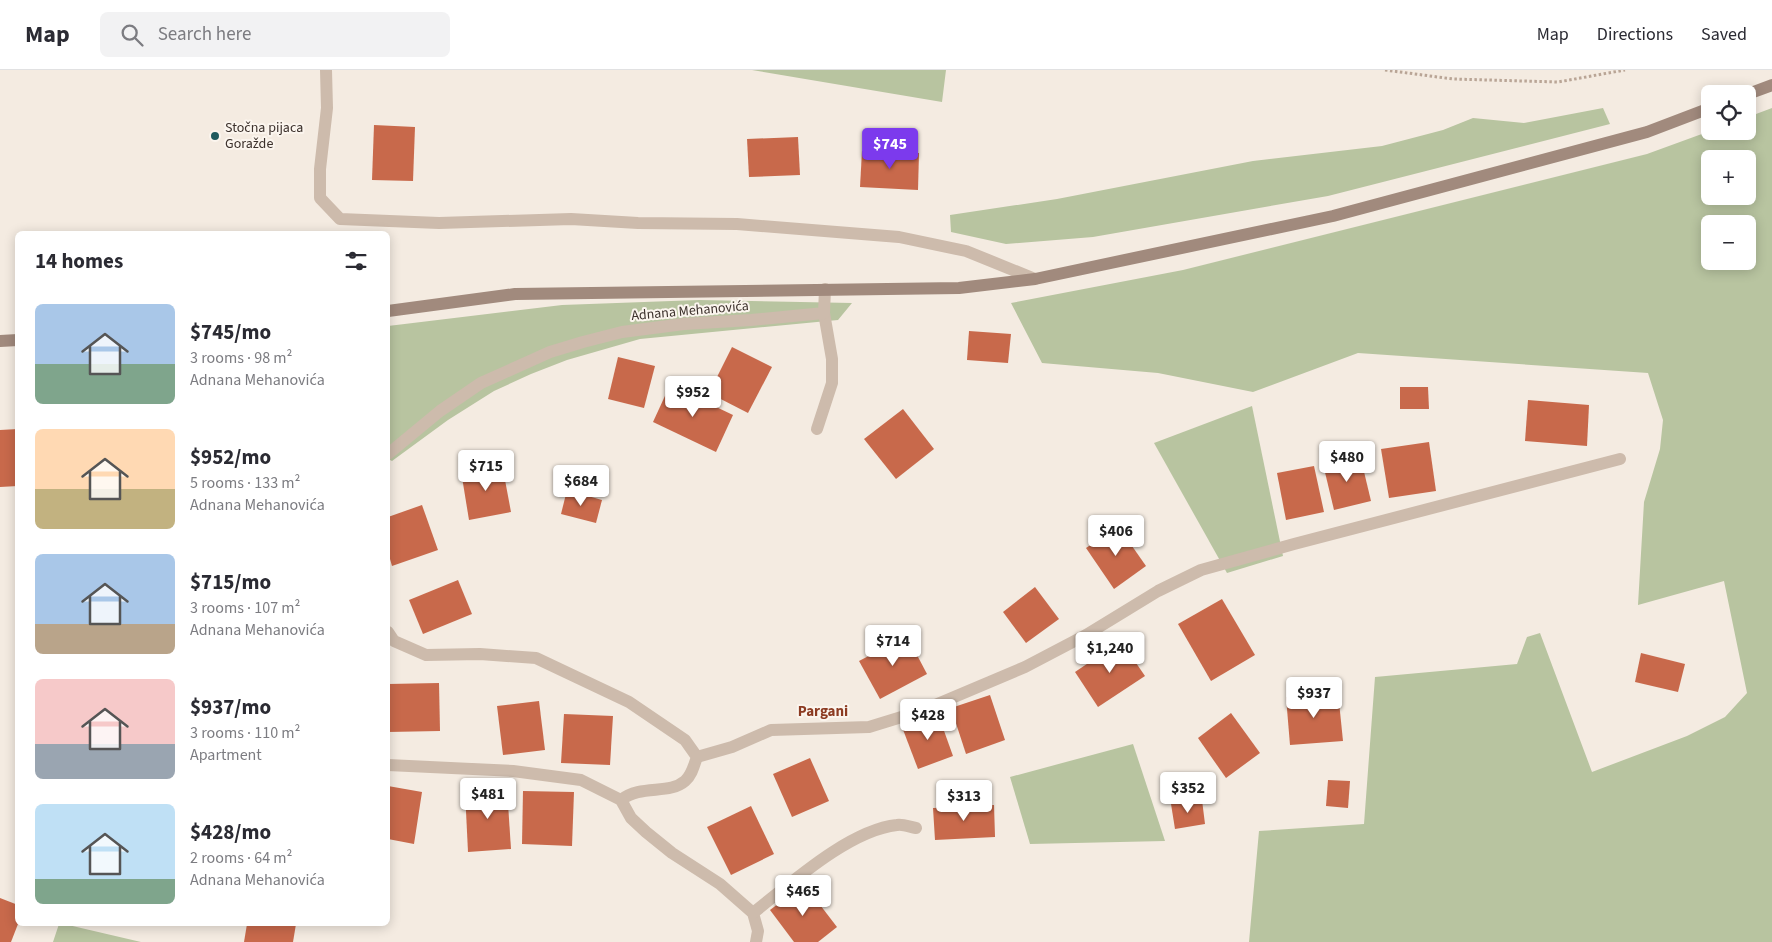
<!DOCTYPE html>
<meta charset="utf-8">
<style>
:root{--surface:#fff;--page:#f2f2f3;--text:#2b2b33;--muted:#7c7c81;--line:#e1e1e2;--accent:#7c3aed}
body{margin:0;font-family:"Source Sans 3",sans-serif;background:var(--page);color:var(--text);height:100vh;display:flex;flex-direction:column;font-size:19px;white-space:nowrap}
*{box-sizing:border-box;margin:0}
p{font-size:16px;color:var(--muted)}
.icon{flex:none;width:28px;height:28px;fill:none;stroke:currentColor;stroke-width:2;stroke-linecap:round;stroke-linejoin:round}
.map{position:relative;flex:1;overflow:hidden}
.side{position:absolute;left:15px;top:161px;width:375px;height:695px;display:flex;flex-direction:column;background:var(--surface);border-radius:8px;box-shadow:0 2px 12px #0003}
.side>*{flex:none}
.buttons{position:absolute;left:1701px;top:15px;display:grid;gap:10px}
.buttons a{display:grid;place-items:center;width:55px;height:55px;border-radius:8px;background:var(--surface);box-shadow:0 2px 12px #0003;font-size:25px}
.price{position:absolute;translate:-50% -42px;padding:0 11px;border-radius:5px;background:#fff;color:#222;font-size:16px;line-height:32px;filter:drop-shadow(0 1px 2px #0008)}
.price::after{content:'';position:absolute;left:50%;top:30px;width:15px;height:11px;margin-left:-8px;background:inherit;clip-path:polygon(0 0,100% 0,50% 100%)}
.price.current{background:var(--accent);color:#fff}
ul{padding:0;list-style:none}
li{display:flex;align-items:center;gap:15px;height:125px;padding:0 20px}
li span{display:grid;place-items:center;flex:none;width:140px;height:100px;border-radius:8px;color:#555}
li>.icon{margin-inline-start:auto}
span .icon{width:60px;height:60px;fill:#fffc;stroke-width:1}
li b{font-size:21px}
h2{display:flex;justify-content:space-between;align-items:center;height:60px;padding:0 20px;font-size:21px}
header{display:flex;align-items:center;gap:30px;box-sizing:border-box;height:70px;padding:0 25px;background:var(--surface);border-bottom:1px solid var(--line)}
header strong{font-size:24px}
nav{display:flex;gap:28px;margin-inline-start:auto;font-size:18px}
.search{width:350px;height:45px;background:var(--page);display:flex;align-items:center;gap:12px;box-sizing:border-box;padding:0 18px;border-radius:8px;color:var(--muted);font-size:19px}
.map>svg:first-child{display:block}
.green{fill:#b8c4a0;fill-rule:evenodd}
.building{fill:#c8694b}
.lines{fill:none;stroke-linecap:round;stroke-linejoin:round}
.path{stroke:#b9a596;stroke-width:3;stroke-dasharray:2.5 2.5;stroke-linecap:butt}
.street{stroke:#cdbbac;stroke-width:12}
.secondary{stroke:#a18a7d;stroke-width:12}
.poi-dot{fill:#1f5a5e;stroke:#fbf5ee;stroke-width:2}
.labels{text-anchor:middle;dominant-baseline:central;stroke-width:4;stroke-linejoin:round;paint-order:stroke}
.poi-label{font-size:14px;fill:#3b302b;stroke:#fbf5ee;text-anchor:start}
.street-label{font-size:14px;fill:#3b302b;stroke:#fbf5ee}
.neighbourhood-label{font-size:15px;font-weight:bold;fill:#8c3b22;stroke:#fbf5ee}
</style>
<header>
<strong>Map</strong>
<div class="search"><svg class="icon" aria-label="search" viewBox="0 0 24 24"><circle cx="10" cy="10" r="6"/><path d="M15 15l6 6"/></svg>Search here</div>
<nav><a>Map</a><a>Directions</a><a>Saved</a></nav>
</header>
<div class="map">
<svg width="1772" height="872" viewBox="0 0 1772 872">
<rect width="100%" height="100%" fill="#f4ebe1"/>
<!-- green -->
<g class="green">
<path d="M752 0H946L942 32Z"/>
<path d="M1603 38 1610 54 1328 126 1093 167 1006 174 951 162 950 145 1057 129 1253 91 1382 76 1443 60 1473 48 1524 53Z"/>
<path d="M1772 38V872H1249L1259 761 1364 754 1375 607 1517 594 1527 567 1540 563 1592 702 1687 666 1725 647 1747 623 1724 511 1638 535 1644 432 1660 379 1663 350 1648 303 1358 283 1253 322 1158 303 1042 293 1011 233 1183 200 1647 84 1710 61H1748V47ZM1710 89H1748V126H1710ZM1710 154H1748V191H1710Z"/>
<path d="M699 230 852 233 838 250 640 269 567 290 531 304 494 321 448 350 392 391 388 389V256L562 235Z"/>
<path d="M1252 336 1283 486 1227 503 1154 373Z"/>
<path d="M1133 674 1165 771 1030 774 1010 707Z"/>
<path d="M59 854H64L141 872H53Z"/>
</g>
<!-- building -->
<g class="building">
<path d="M374 55 415 57 413 111 372 110Z"/>
<path d="M798 67 800 105 749 107 747 69Z"/>
<path d="M862 81 919 83 918 120 860 117Z"/>
<path d="M969 261 1011 264 1008 293 967 290Z"/>
<path d="M732 277 772 297 748 343 709 323Z"/>
<path d="M618 287 655 296 644 338 608 329Z"/>
<path d="M670 315 733 345 716 382 653 352Z"/>
<path d="M1400 317H1428L1429 339H1400Z"/>
<path d="M1528 330 1589 335 1587 376 1525 371Z"/>
<path d="M903 339 934 379 896 409 864 369Z"/>
<path d="M18 359V416L0 417V360Z"/>
<path d="M1429 372 1436 421 1389 428 1381 379Z"/>
<path d="M1360 385 1371 431 1334 440 1323 394Z"/>
<path d="M502 394 511 442 469 450 461 401Z"/>
<path d="M1314 396 1324 442 1286 450 1277 403Z"/>
<path d="M567 420 602 430 596 453 561 444Z"/>
<path d="M422 435 438 480 392 496 388 482V447Z"/>
<path d="M1118 456 1146 496 1114 519 1086 478Z"/>
<path d="M458 510 472 544 423 564 409 530Z"/>
<path d="M1035 517 1059 549 1026 573 1003 542Z"/>
<path d="M1222 529 1255 585 1211 611 1178 554Z"/>
<path d="M907 566 927 604 880 629 859 591Z"/>
<path d="M1121 571 1145 606 1098 637 1075 602Z"/>
<path d="M1641 583 1685 594 1678 622 1635 612Z"/>
<path d="M439 613 440 661 388 662V614Z"/>
<path d="M1338 622 1343 671 1290 675 1286 627Z"/>
<path d="M990 625 1005 670 966 684 951 638Z"/>
<path d="M539 631 545 680 503 685 497 636Z"/>
<path d="M1231 643 1260 683 1226 708 1198 668Z"/>
<path d="M564 644 613 646 610 695 561 693Z"/>
<path d="M938 644 953 686 918 699 902 657Z"/>
<path d="M810 688 829 731 792 747 773 704Z"/>
<path d="M1328 710 1350 711 1348 738 1326 736Z"/>
<path d="M388 716 422 722 414 774 388 769Z"/>
<path d="M507 719 511 779 468 782 465 721Z"/>
<path d="M523 721 574 722 572 776 522 774Z"/>
<path d="M1202 730 1205 754 1175 759 1171 734Z"/>
<path d="M994 735 995 767 935 770 933 738Z"/>
<path d="M751 736 774 784 731 805 707 757Z"/>
<path d="M804 814 837 857 818 872H794L770 840Z"/>
<path d="M0 828 18 835V854L11 872H0Z"/>
<path d="M247 854H296L293 872H244Z"/>
</g>
<g class="lines">
<!-- path -->
<path class="path" d="M1385 0 1453 9 1558 12 1625 0"/>
<!-- street -->
<g class="street">
<path d="M326 0 327 38 320 99V128L340 149 439 153 571 149 638 153 737 154 899 167 966 181 1035 209"/>
<path d="M817 359 832 313V289L824 243"/>
<path d="M388 384 440 341 481 313 550 282 583 272 622 262 684 254 751 250 824 243 825 219"/>
<path d="M388 562 394 571 426 585 480 584 536 588 629 632 685 670 697 687C694 695 692 705 685 711 669 725 641 714 621 730"/>
<path d="M697 687 732 677 771 660 869 657 921 641 1025 597 1086 565 1158 521 1201 500 1294 474 1620 389"/>
<path d="M388 695 513 701 581 710 621 730 631 748 646 762 672 783 720 814 753 843 758 861 756 872"/>
<path d="M753 843C790 814 849 760 897 755 903 754 910 757 916 758"/>
</g>
<!-- secondary -->
<g class="secondary">
<path d="M1748 24 1772 15"/>
<path d="M388 241 515 224 959 218 1035 209 1333 146 1647 62 1710 38"/>
<path d="M0 271 18 270"/>
</g>
</g>
<!-- markers -->
<circle class="poi-dot" cx="215" cy="66" r="5"/>
<g class="labels">
<!-- poi labels -->
<g class="poi-label">
<text x="225" y="58">Stočna pijaca<tspan x="225" dy="16">Goražde</tspan></text>
</g>
<!-- street labels -->
<g class="street-label">
<text transform="translate(690 241) rotate(-5)">Adnana Mehanovića</text>
</g>
<!-- neighbourhood labels -->
<g class="neighbourhood-label">
<text x="823" y="641">Pargani</text>
</g>
</g>
</svg>
<div class="buttons">
<a><svg class="icon" aria-label="locate" viewBox="0 0 24 24"><circle cx="12" cy="12" r="6"/><path d="M12 2v4M12 18v4M2 12h4M18 12h4"/></svg></a>
<a>+</a>
<a>−</a>
</div>
<b class="price current" style="left:890px;top:100px">$745</b>
<b class="price" style="left:693px;top:348px">$952</b>
<b class="price" style="left:1347px;top:413px">$480</b>
<b class="price" style="left:486px;top:422px">$715</b>
<b class="price" style="left:581px;top:437px">$684</b>
<b class="price" style="left:1116px;top:487px">$406</b>
<b class="price" style="left:893px;top:597px">$714</b>
<b class="price" style="left:1110px;top:604px">$1,240</b>
<b class="price" style="left:1314px;top:649px">$937</b>
<b class="price" style="left:928px;top:671px">$428</b>
<b class="price" style="left:1188px;top:744px">$352</b>
<b class="price" style="left:488px;top:750px">$481</b>
<b class="price" style="left:964px;top:752px">$313</b>
<b class="price" style="left:803px;top:847px">$465</b>
<section class="side">
<h2>14 homes<svg class="icon" aria-label="filters" viewBox="0 0 24 24"><path d="M4 7h16M4 17h16"/><circle cx="9" cy="7" r="2"/><circle cx="15" cy="17" r="2"/></svg></h2>
<ul>
<li><span style="background:linear-gradient(#a9c7e8 60%,#7fa58c 0)"><svg class="icon" aria-label="home" viewBox="0 0 24 24"><path d="M3 11l9-7 9 7M6 9v11h12V9"/></svg></span><div><b>$745/mo</b><p>3 rooms · 98 m²</p><p>Adnana Mehanovića</p></div></li>
<li><span style="background:linear-gradient(#ffd9b3 60%,#c2b280 0)"><svg class="icon" aria-label="home" viewBox="0 0 24 24"><path d="M3 11l9-7 9 7M6 9v11h12V9"/></svg></span><div><b>$952/mo</b><p>5 rooms · 133 m²</p><p>Adnana Mehanovića</p></div></li>
<li><span style="background:linear-gradient(#a9c7e8 70%,#b9a48a 0)"><svg class="icon" aria-label="home" viewBox="0 0 24 24"><path d="M3 11l9-7 9 7M6 9v11h12V9"/></svg></span><div><b>$715/mo</b><p>3 rooms · 107 m²</p><p>Adnana Mehanovića</p></div></li>
<li><span style="background:linear-gradient(#f6c9c9 65%,#9aa5b1 0)"><svg class="icon" aria-label="home" viewBox="0 0 24 24"><path d="M3 11l9-7 9 7M6 9v11h12V9"/></svg></span><div><b>$937/mo</b><p>3 rooms · 110 m²</p><p>Apartment</p></div></li>
<li><span style="background:linear-gradient(#bfe0f5 75%,#7fa58c 0)"><svg class="icon" aria-label="home" viewBox="0 0 24 24"><path d="M3 11l9-7 9 7M6 9v11h12V9"/></svg></span><div><b>$428/mo</b><p>2 rooms · 64 m²</p><p>Adnana Mehanovića</p></div></li>
</ul>
</section>
</div>
